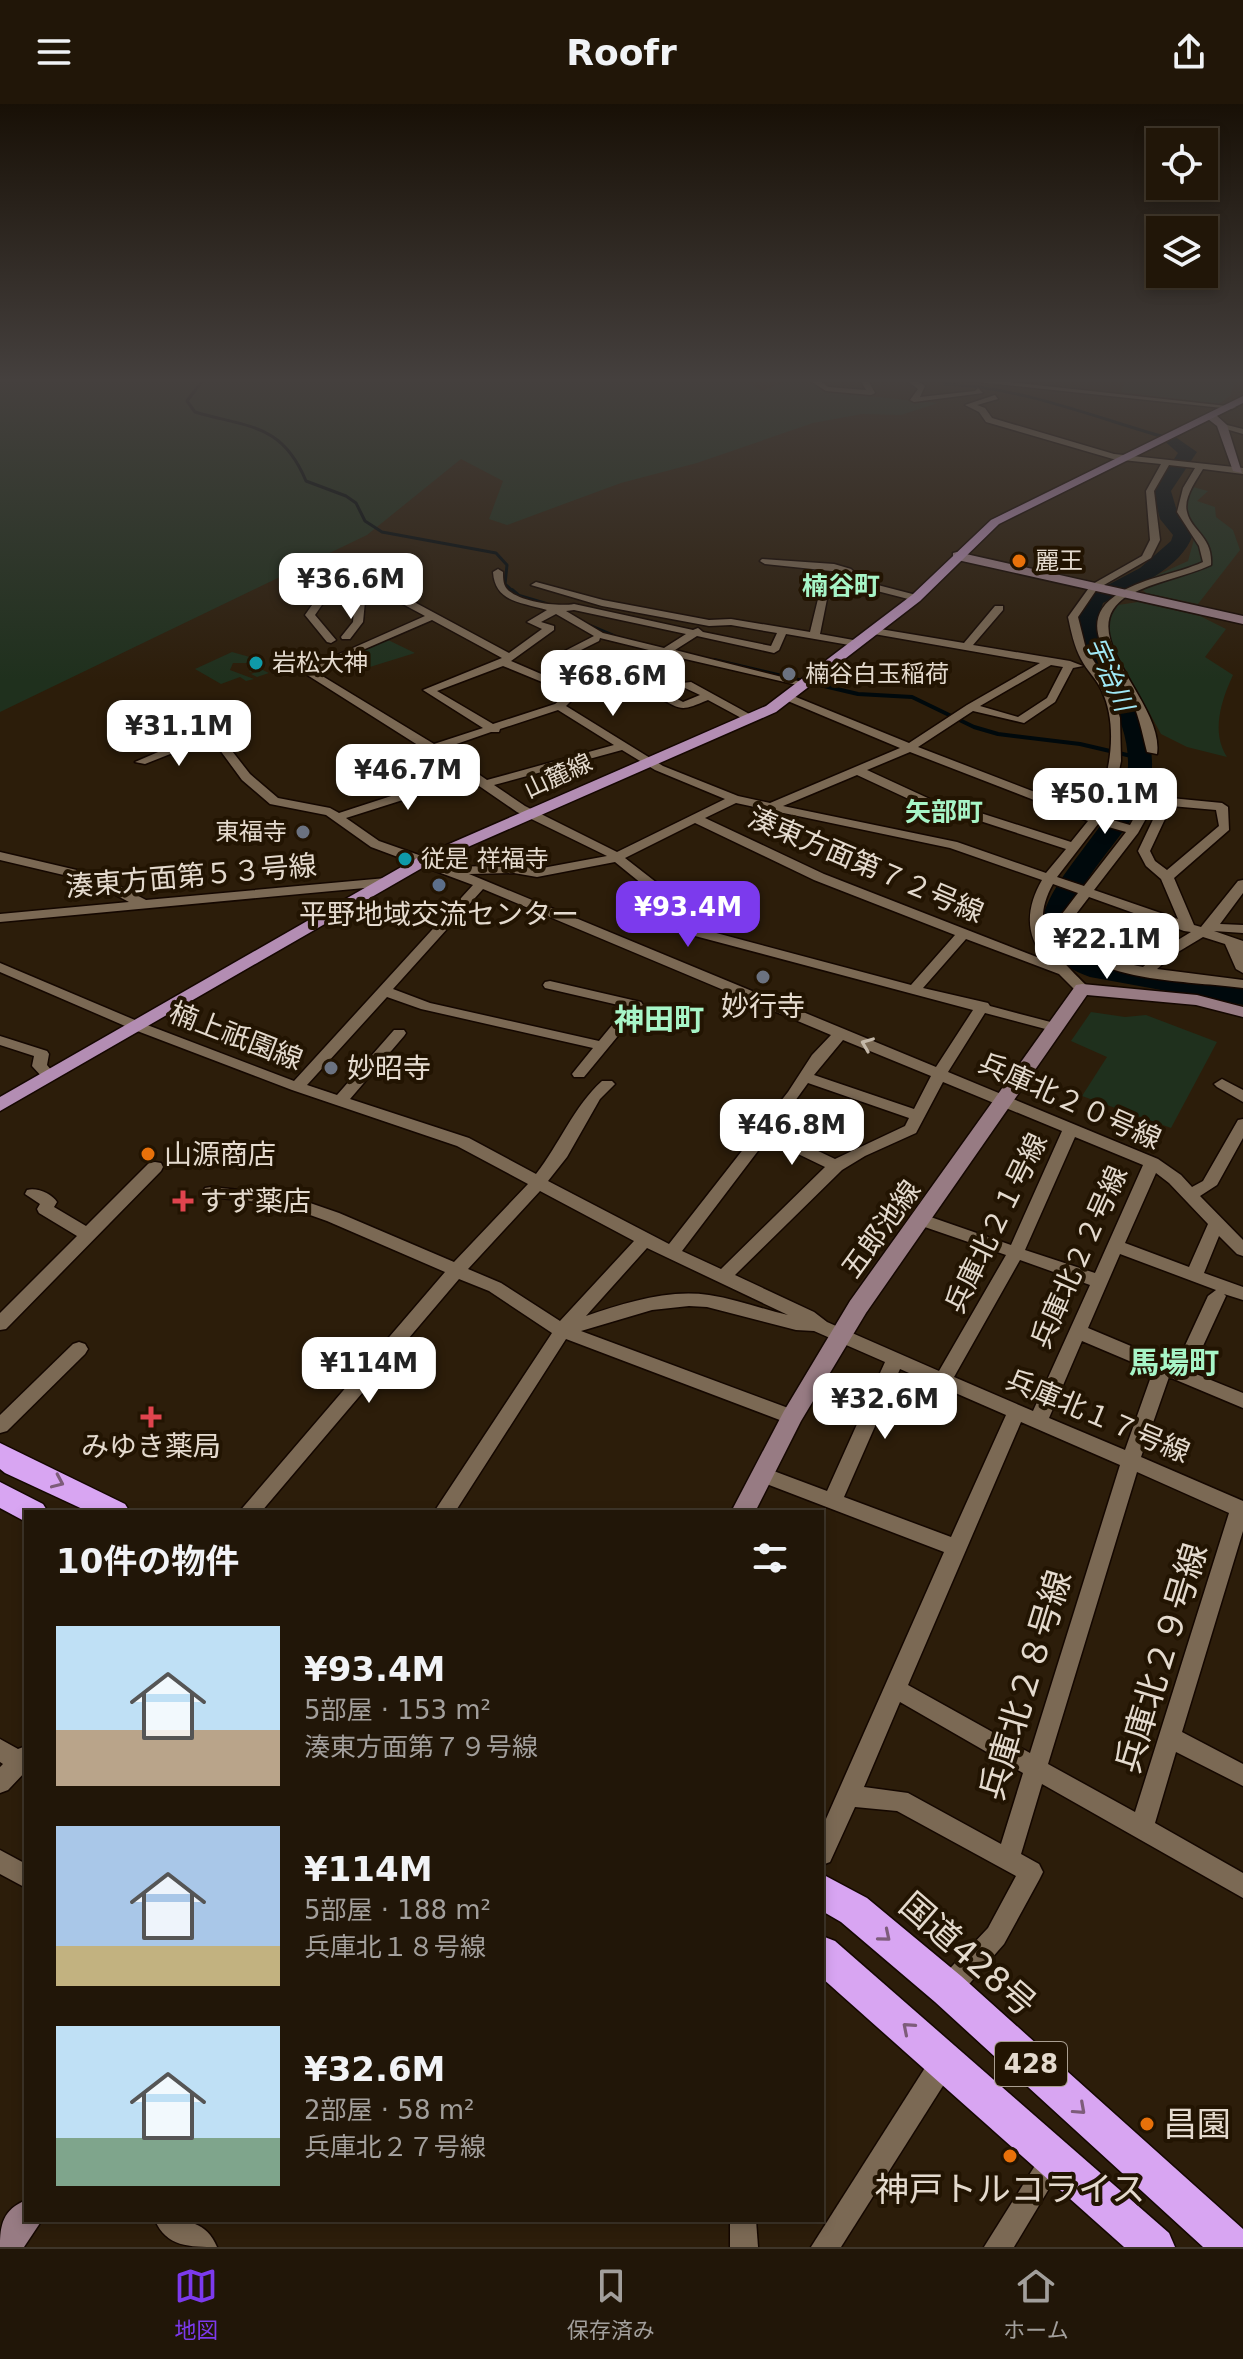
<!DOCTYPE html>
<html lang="ja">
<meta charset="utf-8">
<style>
:root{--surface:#211608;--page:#291f12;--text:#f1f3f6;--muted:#a29f9c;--line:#3e3529;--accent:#7c3aed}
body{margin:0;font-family:"DejaVu Sans","Noto Sans JP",sans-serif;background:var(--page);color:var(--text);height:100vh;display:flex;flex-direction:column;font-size:30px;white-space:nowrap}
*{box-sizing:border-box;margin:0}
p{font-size:26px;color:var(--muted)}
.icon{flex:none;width:44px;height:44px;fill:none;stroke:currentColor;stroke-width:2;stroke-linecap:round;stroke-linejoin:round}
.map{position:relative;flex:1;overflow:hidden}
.side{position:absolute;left:24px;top:1406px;width:800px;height:712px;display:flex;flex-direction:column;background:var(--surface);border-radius:0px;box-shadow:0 4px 12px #0003,0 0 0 2px var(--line)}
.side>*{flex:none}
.buttons{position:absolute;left:1146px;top:24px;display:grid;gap:16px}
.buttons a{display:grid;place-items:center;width:72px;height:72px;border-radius:0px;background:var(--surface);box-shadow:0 4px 12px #0003,0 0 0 2px var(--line);font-size:40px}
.price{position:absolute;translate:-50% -68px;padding:0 18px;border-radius:16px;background:#fff;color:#222;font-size:26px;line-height:52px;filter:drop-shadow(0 2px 4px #0008)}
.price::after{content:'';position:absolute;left:50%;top:48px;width:24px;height:18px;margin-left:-12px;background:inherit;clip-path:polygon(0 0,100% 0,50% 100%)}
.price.on{background:var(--accent);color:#fff}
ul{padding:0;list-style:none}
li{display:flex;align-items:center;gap:24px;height:200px;padding:0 32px}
li span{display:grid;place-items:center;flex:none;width:224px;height:160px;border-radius:0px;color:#555}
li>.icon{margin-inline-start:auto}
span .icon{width:96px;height:96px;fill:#fffc;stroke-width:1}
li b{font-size:34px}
h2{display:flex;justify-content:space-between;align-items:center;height:96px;padding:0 32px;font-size:34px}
header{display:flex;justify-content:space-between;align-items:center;height:104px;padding:0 32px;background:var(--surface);font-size:36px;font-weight:700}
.tabs{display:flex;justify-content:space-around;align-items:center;height:112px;border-top:2px solid var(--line);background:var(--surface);font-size:22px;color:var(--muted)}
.tabs a{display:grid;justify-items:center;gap:4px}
.tabs .on{color:var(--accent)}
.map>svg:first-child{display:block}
.green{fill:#1f301d}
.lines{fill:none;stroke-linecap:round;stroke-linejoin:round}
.stream-far1{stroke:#00090c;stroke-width:3}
.stream{stroke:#00090c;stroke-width:4}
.river{fill:#00090c;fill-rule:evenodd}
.street-casing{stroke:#140700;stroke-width:3}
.secondary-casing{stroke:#140700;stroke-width:3}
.primary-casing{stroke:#140700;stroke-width:3}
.highway-casing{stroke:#140700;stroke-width:3}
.street{fill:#7b6954;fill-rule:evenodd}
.secondary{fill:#977b83;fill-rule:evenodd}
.primary{fill:#b38db3;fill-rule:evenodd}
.highway{fill:#d8a5f2;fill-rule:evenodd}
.oneway{stroke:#c4b8a9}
.oneway2{stroke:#7d5c7a}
.food-dot{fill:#e8710a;stroke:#221402;stroke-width:3}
.culture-dot{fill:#0f9aa8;stroke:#221402;stroke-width:3}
.worship-dot{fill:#6b7280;stroke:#221402;stroke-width:3}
.service-dot{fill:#5c6f8a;stroke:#221402;stroke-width:3}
.health-dot{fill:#e0444e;stroke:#221402;stroke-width:3}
.labels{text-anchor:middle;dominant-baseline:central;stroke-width:8;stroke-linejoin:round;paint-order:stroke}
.far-poi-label{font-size:24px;fill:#e4dace;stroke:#221402;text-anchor:start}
.far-street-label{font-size:24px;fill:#e4dace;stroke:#221402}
.far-neighbourhood-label{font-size:26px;font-weight:bold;fill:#a7f5c7;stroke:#221402}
.far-water-label{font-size:26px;font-style:italic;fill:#a0e8f5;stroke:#221402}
.shield{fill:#221402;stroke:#aa9f91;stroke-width:2}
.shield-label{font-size:26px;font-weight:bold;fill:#e4dace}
.street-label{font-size:28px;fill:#e4dace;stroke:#221402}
.poi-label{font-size:28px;fill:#e4dace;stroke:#221402}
.neighbourhood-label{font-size:30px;font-weight:bold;fill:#a7f5c7;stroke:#221402}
.near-street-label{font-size:34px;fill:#e4dace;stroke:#221402}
.near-poi-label{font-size:34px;fill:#e4dace;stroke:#221402;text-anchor:start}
</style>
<header><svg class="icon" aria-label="menu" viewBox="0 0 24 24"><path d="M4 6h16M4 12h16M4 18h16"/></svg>Roofr<svg class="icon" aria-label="share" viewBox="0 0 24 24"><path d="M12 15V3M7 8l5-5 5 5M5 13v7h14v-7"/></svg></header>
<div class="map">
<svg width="1243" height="2143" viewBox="0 0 1243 2143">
<rect width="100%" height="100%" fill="#2c1d0a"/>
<!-- green -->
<g class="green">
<path d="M0 276H745L762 287 788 276H799L837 289 938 299 901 311 862 310 813 319 697 359 621 379 507 421 489 415 503 377 461 355 367 431 0 608Z"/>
<path d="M1126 276H1236L1230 292 1219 300 1121 288Z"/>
<path d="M1193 383 1208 387 1197 397 1215 403 1216 413 1233 426 1240 446 1198 500 1146 489 1137 480 1188 457 1194 435 1179 402 1181 389Z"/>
<path d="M1138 498 1200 512 1226 525 1205 553 1233 571C1221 597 1211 628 1227 653L1187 643 1161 630 1108 534 1106 520 1118 501Z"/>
<path d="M384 534 415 549 357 567 337 554Z"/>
<path d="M232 548 257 555 248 559 269 569 257 573 251 570 264 565 249 568 253 564 247 559H233L230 566 254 575 246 577 240 573 221 580 195 565Z"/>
<path d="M1091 908 1125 913 1146 911 1217 938 1171 1024 1082 992 1107 953 1071 937Z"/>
</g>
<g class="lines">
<!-- stream-far1 -->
<g class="stream-far1">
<path d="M203 276 187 297 195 308C249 324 282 319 306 377L346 392 356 399 365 417 382 428 496 449 507 461 505 480 514 488"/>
<path d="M945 276 944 280C1022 283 1096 314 1171 335"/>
</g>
<!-- stream -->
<g class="stream">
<path d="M512 486 519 492 546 500"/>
<path d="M588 521 614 532"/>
<path d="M714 556 858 590 912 593 974 623 998 630 1080 640 1140 654"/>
</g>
<!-- river -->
<path class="river" d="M1171 330 1197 348 1171 387 1179 414 1193 430C1182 465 1133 484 1103 499L1096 521C1114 567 1154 611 1152 663 1150 726 1050 782 1074 842L1092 854 1122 863 1243 883V901L1090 873C964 827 1124 733 1128 662 1130 611 1091 567 1074 521L1087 492 1140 464 1171 437 1173 431 1160 415 1153 387 1178 349 1162 335Z"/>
<defs>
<g id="street">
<path d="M809 276H819L828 283 866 286 860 276H868L875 289 871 291 826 287Z"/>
<path d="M906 276H916L925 282 920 293 975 287 978 284 983 289 914 298 910 296 918 285Z"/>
<path d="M960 276H991L1236 303 1232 305Z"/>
<path d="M995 291 998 295 977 301 985 304 992 314 1114 350 1243 364V370L1203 365C1196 377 1183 394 1187 408 1191 427 1213 432 1211 461 1185 473 1155 477 1129 491 1067 527 1165 597 1157 650L1147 648C1142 628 1138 607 1128 589 1111 554 1072 517 1121 488 1146 473 1177 470 1203 458L1199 442 1177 408 1183 384 1195 364 1169 361 1154 387 1160 436 1151 454 1097 485 1078 513 1086 545 1112 585 1120 614 1121 657 1114 691 1102 713 1130 721 1144 696 1150 692 1222 699 1228 703 1229 726 1174 774 1194 821 1201 823 1238 777 1243 776V789L1220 820 1243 821V829L1214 827 1243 837V869L1236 865 1225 840 1203 833 1173 851 1157 865 1243 876V884C1200 878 1120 878 1086 852 1071 842 1065 827 1062 810L1078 789 1053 780C1027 826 1056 851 1087 882L1089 885 1087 888H1077L1059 870 966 835 923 884 988 899 990 902 1058 920 1060 923 1053 927 985 909 948 968 1158 1055 1181 1071 1192 1083 1203 1077 1238 1016 1243 1015V1034L1217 1081 1200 1092 1243 1136V1152L1237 1150 1219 1132 1204 1169 1243 1183V1196L1224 1190 1226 1192 1191 1268 1243 1289V1304L1169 1273 1141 1353 1243 1397V1427L1182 1628 1243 1660V1682L1176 1648 1155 1719 1243 1769V1794L1042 1680 1021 1750 1039 1760 1043 1768 1039 1776 1004 1840 957 1894 948 1897 939 1894 936 1885 939 1876 988 1824 1016 1772 897 1707 855 1703 830 1758 822 1761V1724L944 1448 756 1376 753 1371 756 1366 763 1363 827 1387 885 1258 814 1227 796 1226 707 1203 689 1202 652 1206 581 1227 799 1308 801 1313 799 1318 792 1320 785 1318 566 1235 455 1408H434L552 1229 489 1187 459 1175 261 1408H239L445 1168 327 1117 279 1100 211 1093 203 1088 205 1084 211 1083 287 1091 339 1109 454 1158 528 1080 457 1042 292 986 132 925 0 868V859L142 919 294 977 473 781 371 743 326 711 270 700 242 676 217 642 203 637 145 660 135 658 193 633 149 616 147 614 153 611 225 638 250 670 278 694 330 704 339 709 462 669 301 567 425 512 373 484 365 497 363 518 350 535H342L341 533 353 518 355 497 371 474 374 473 379 476 377 478 509 549 542 525 527 518 547 506C522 498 495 499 493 468L498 465 503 468C503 475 503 482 509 487 523 498 557 503 574 500L693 526 698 524 703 528 771 542 777 529 731 521 709 522 602 502 531 481 536 478 603 496 709 516 731 515 810 528 818 495 841 468 765 460 760 457 762 455 834 460 851 465 853 467 847 473 920 492 921 494 916 497 842 478 827 495 820 530 859 537 860 539 855 542 786 530 779 546 774 549 697 532 675 546 806 579V583L668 551 634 572 665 581 691 578 753 612V616H745L708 596C681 607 683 607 658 593L659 586 603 571 575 588 573 595 566 602 663 662 738 692 770 699 900 644 783 595V591H791L909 639 967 601 1040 559 874 530 869 527 874 524 964 539 995 502H1003V506L973 541 1070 557 1083 562 1073 564 1055 598 1024 619 973 607 918 643 1092 710C1110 676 1119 623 1102 587 1097 575 1087 567 1081 555 1074 542 1071 527 1068 513L1091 481 1142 452 1150 436 1146 387 1161 360 1113 355 986 318 979 308 965 301ZM574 506 686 530 664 544 603 529 566 507ZM556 510 594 532 559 550 594 567 569 582 511 557 554 526V522L541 518ZM432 516 502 554 423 586 483 624 434 640 314 567ZM600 534 657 548 624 570 573 550 599 537ZM1051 561 1063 563 1047 594 1018 613 980 602ZM503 562 564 587 563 594 555 600 493 620 437 587ZM685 584 700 591 683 598 668 590 669 586ZM558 606 614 641 487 676 442 645 491 628H499L500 625ZM622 646 655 666 725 695 617 748 525 702 494 681ZM910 648 1088 717 1071 738 940 696H932L867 666ZM857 671 928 704 937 703 1066 745 1046 769 957 738 783 702ZM469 675 517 708 607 752 537 765 514 761 453 763 379 737 346 714ZM736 699 950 744 1042 776C1026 804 1024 831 1047 857L824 770 705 714ZM1154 700 1160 701 1138 747 1146 762 1161 775 1178 815 1094 786 1138 729ZM1171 702 1216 706 1219 722 1167 766 1155 757 1150 747ZM695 719 814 776 955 831 911 881 705 826 675 814 672 807 677 796 675 793 625 754ZM1098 720 1126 728 1084 782 1057 773ZM615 758 663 797 658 807 665 820 695 832 973 906 936 963 469 770 514 769 537 773ZM483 785 831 931 812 951 788 988 669 1140 548 1077 567 1053 600 995 615 980 612 977H602C574 1002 559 1041 536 1070L469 1034 350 995 404 932 406 929 404 926H394L337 991 307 981 387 893 421 905 593 944 572 970 574 973H584L641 904 643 901 641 898 550 877 545 878 543 881 545 884 627 903 599 937 430 899 393 885ZM1089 793 1184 827 1191 828 1163 845 1143 863C1110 856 1082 847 1076 810ZM843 936 931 972 914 1005 814 971ZM943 978 1062 1027 1011 1141 922 1110 914 1116 916 1120 1006 1151 939 1267 827 1218 814 1208 735 1171 842 1066 865 1052 916 1029ZM808 979 909 1014 905 1022 835 1055 774 1026ZM1075 1033 1143 1061 1095 1169 1025 1146ZM767 1035 825 1063 721 1165 682 1147ZM1156 1069 1169 1079 1208 1120 1189 1163 1125 1139ZM540 1087 634 1137 560 1217 501 1179 468 1165ZM647 1144 788 1211C762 1205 736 1195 709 1191 667 1185 625 1199 586 1212ZM1120 1150 1216 1186 1208 1192 1176 1261 1088 1224ZM1020 1156 1090 1181 1033 1307 954 1273ZM1082 1237 1153 1267 1125 1346 1049 1314ZM900 1265 934 1280 936 1283 944 1284 1006 1311 951 1433 844 1393ZM1021 1318 1120 1361 1030 1649 908 1581ZM1137 1368 1229 1409 1135 1708 1048 1660ZM900 1598 1023 1669 1001 1740 908 1689 864 1683Z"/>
<path d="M1219 319 1243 325V330L1219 323Z"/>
<path d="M332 476 337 479 315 511 336 536 331 539 327 538 305 511 329 477Z"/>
<path d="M0 748 98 771 146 796 386 774 392 778 386 782 0 818V810L129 798 89 777 0 756Z"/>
<path d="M0 932 47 947 49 950 47 961 56 972 54 975H44L32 962 34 952 0 941Z"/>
<path d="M1222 975 1243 986V998L1217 983 1214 980Z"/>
<path d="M155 1058 161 1059 163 1063 161 1067 6 1225 0 1226V1209L77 1132 39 1109 37 1105 40 1100 25 1090 27 1086C37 1083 52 1090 57 1098L54 1103 86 1122 149 1059Z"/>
<path d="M79 1238 85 1240 88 1245 85 1250 7 1327 0 1329V1311L73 1240Z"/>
<path d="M0 1635 18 1645 26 1642V1667L8 1686 0 1689V1663L3 1660 0 1658Z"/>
<path d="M0 1746 26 1760V1784L0 1770Z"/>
<path d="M944 1944 953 1948 957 1957 953 1966 841 2143H811L935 1948Z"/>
<path d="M1055 2040 1064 2044 1068 2053 1014 2143H984L1046 2044Z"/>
<path d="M155 2116C181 2116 205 2114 217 2143 190 2143 166 2143 155 2116Z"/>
<path d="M730 2116H756L758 2143H730Z"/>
</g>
<g id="secondary">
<path d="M1208 311H1216L1227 321 1242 369 1233 367 1217 322 1208 315Z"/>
<path d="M957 448 1243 512V520L953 455V449Z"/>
<path d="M1082 880 1197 891 1243 903V913L1196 901 1087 891 866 1209 801 1317 755 1408H731L784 1307 850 1197 1076 881Z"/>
<path d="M26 2096V2116H42L24 2143H0C0 2120 3 2106 26 2096Z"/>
</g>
<path id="primary" d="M1243 292V299L999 420 920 497 776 608 429 760 0 1007V993L417 754 766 602 912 491 991 416Z"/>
<g id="highway">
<path d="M0 1339 125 1400 130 1408H89L5 1369 0 1365Z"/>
<path d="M0 1378 43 1400 48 1408H26V1418L0 1404Z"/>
<path d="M822 1770 867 1794 961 1872 1243 2125V2143H1203L935 1898 841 1818 822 1807Z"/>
<path d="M822 1832 835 1837 1169 2129 1175 2143H1124L822 1874Z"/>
</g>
</defs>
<!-- street casing -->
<use href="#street" class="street-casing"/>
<!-- secondary casing -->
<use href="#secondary" class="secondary-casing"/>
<!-- primary casing -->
<use href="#primary" class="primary-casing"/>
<!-- highway casing -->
<use href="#highway" class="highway-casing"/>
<!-- street -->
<use href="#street" class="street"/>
<!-- secondary -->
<use href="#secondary" class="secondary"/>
<!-- primary -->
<use href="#primary" class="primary"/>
<!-- highway -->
<use href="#highway" class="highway"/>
</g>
<!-- one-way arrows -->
<defs><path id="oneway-chevron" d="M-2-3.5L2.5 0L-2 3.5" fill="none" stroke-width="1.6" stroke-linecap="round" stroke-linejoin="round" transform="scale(2)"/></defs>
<use class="oneway" href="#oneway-chevron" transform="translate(867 940) rotate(-158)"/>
<g class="oneway2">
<use href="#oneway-chevron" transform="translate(58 1378) rotate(24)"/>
<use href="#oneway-chevron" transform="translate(885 1832) rotate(40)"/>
<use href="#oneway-chevron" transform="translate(908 1924) rotate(-139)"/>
<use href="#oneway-chevron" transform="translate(1080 2005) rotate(42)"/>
</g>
<!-- sky -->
<linearGradient id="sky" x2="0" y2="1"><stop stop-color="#181006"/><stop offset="0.48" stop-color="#45403e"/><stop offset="1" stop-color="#45403e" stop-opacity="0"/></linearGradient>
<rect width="1243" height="576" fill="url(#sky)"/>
<!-- markers -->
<g class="food-dot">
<circle cx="1019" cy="457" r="8"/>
<circle cx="148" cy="1050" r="8"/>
<circle cx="1147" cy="2020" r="8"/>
<circle cx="1010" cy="2052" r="8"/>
</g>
<g class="culture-dot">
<circle cx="256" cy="559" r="8"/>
<circle cx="405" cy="755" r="8"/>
</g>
<g class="worship-dot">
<circle cx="789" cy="570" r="8"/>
<circle cx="303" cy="728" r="8"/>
<circle cx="763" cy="873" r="8"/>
<circle cx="331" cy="964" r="8"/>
</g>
<circle class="service-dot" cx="439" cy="781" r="8"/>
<g class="health-dot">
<path d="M179 1085h8v8h8v8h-8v8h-8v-8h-8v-8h8z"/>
<path d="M147 1301h8v8h8v8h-8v8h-8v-8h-8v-8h8z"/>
</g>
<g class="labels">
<!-- far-poi labels -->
<g class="far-poi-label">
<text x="1035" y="457">麗王</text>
<text x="272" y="559">岩松大神</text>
<text x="805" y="570">楠谷白玉稲荷</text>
<text x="287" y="728" text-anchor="end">東福寺</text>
<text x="421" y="755">従是 祥福寺</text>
</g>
<!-- far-street labels -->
<g class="far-street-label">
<text transform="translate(558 672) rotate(-25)">山麓線</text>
</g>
<!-- far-neighbourhood labels -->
<g class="far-neighbourhood-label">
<text x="841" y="482">楠谷町</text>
<text x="944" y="708">矢部町</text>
</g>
<!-- far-water labels -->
<g class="far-water-label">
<text transform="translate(1110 570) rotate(66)">宇治川</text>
</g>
<!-- shield labels -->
<rect class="shield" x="995" y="1938" width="72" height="44" rx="6"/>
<g class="shield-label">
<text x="1031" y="1960">428</text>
</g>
<!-- street labels -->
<g class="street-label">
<text transform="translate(866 761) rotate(23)">湊東方面第７２号線</text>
<text transform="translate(191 772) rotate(-5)">湊東方面第５３号線</text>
<text transform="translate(236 932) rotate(21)">楠上祇園線</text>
<text transform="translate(1070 997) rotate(24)">兵庫北２０号線</text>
<text transform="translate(996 1119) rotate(-64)">兵庫北２１号線</text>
<text transform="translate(881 1125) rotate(-54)">五郎池線</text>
<text transform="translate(1079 1153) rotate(-66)">兵庫北２２号線</text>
<text transform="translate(1098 1312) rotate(23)">兵庫北１７号線</text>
</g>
<!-- poi labels -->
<g class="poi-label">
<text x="439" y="810">平野地域交流センター</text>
<text x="763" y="902">妙行寺</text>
<text x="347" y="964" text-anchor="start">妙昭寺</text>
<text x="164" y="1050" text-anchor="start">山源商店</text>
<text x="199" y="1097" text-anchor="start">すず薬店</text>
<text x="151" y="1342">みゆき薬局</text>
</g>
<!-- neighbourhood labels -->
<g class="neighbourhood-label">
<text x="659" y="915">神田町</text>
<text x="1174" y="1258">馬場町</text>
</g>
<!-- near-street labels -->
<g class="near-street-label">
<text transform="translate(1161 1554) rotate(-73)">兵庫北２９号線</text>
<text transform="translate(1025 1581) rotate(-73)">兵庫北２８号線</text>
<text transform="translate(968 1850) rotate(41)">国道428号</text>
</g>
<!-- near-poi labels -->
<g class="near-poi-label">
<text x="1163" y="2020">昌園</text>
<text x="1010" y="2085" text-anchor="middle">神戸トルコライス</text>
</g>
</g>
</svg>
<div class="buttons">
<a><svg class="icon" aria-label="locate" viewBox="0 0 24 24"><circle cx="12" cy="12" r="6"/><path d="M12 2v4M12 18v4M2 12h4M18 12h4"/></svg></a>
<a><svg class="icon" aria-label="layers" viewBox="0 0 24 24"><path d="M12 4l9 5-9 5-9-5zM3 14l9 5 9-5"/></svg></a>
</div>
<b class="price" style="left:351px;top:517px">¥36.6M</b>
<b class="price" style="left:613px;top:614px">¥68.6M</b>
<b class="price" style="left:179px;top:664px">¥31.1M</b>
<b class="price" style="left:408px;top:708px">¥46.7M</b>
<b class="price" style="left:1105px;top:732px">¥50.1M</b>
<b class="price on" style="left:688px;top:845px">¥93.4M</b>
<b class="price" style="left:1107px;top:877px">¥22.1M</b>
<b class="price" style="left:792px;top:1063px">¥46.8M</b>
<b class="price" style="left:369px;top:1301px">¥114M</b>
<b class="price" style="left:885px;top:1337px">¥32.6M</b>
<section class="side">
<h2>10件の物件<svg class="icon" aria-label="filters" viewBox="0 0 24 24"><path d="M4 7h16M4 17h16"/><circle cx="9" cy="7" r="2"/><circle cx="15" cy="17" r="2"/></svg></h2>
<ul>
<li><span style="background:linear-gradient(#bfe0f5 65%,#b9a48a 0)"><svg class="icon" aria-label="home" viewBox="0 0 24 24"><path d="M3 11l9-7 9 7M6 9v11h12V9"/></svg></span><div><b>¥93.4M</b><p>5部屋 · 153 m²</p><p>湊東方面第７９号線</p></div></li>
<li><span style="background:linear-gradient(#a9c7e8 75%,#c2b280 0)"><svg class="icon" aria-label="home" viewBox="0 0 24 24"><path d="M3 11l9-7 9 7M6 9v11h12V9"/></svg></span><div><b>¥114M</b><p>5部屋 · 188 m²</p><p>兵庫北１８号線</p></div></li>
<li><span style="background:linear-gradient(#bfe0f5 70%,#7fa58c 0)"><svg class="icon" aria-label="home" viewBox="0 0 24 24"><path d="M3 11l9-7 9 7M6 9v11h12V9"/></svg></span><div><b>¥32.6M</b><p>2部屋 · 58 m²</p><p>兵庫北２７号線</p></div></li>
</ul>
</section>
</div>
<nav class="tabs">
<a class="on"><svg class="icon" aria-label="map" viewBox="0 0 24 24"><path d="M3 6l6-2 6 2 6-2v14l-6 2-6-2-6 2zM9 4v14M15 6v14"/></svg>地図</a>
<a><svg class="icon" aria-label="saved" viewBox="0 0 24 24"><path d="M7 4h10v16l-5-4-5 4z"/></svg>保存済み</a>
<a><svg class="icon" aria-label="home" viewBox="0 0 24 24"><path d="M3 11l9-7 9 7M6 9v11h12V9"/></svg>ホーム</a>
</nav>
